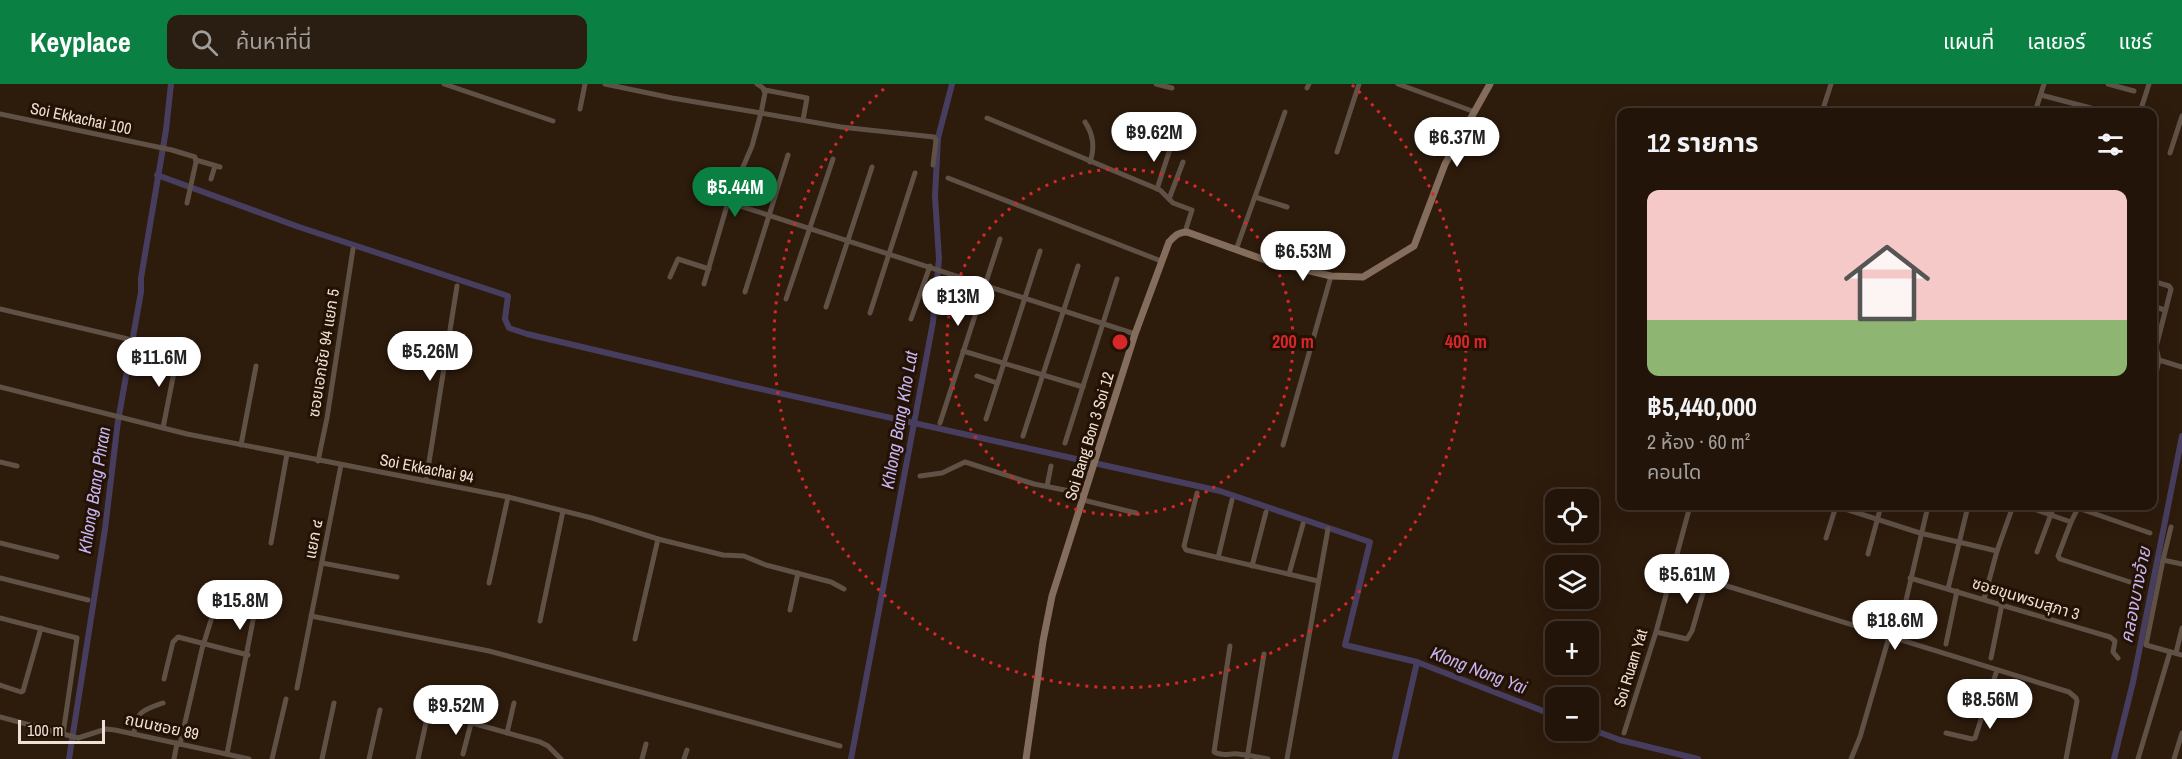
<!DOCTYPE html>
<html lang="th">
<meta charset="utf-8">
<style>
:root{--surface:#221409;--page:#2a1d12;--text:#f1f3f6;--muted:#a29e9c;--line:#3f332a;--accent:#0b8043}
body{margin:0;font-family:"Archivo Narrow","Noto Sans Thai",sans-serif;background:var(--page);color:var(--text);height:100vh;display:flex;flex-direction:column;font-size:22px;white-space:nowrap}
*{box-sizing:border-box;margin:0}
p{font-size:20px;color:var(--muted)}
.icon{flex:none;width:33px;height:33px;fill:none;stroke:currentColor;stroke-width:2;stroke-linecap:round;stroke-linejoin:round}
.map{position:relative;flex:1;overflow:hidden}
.panel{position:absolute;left:1617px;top:24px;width:540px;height:402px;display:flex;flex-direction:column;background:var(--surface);border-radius:12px;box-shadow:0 6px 24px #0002,0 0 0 2px var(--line)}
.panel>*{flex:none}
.tools{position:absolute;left:1545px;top:405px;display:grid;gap:12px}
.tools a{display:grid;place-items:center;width:54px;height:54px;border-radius:12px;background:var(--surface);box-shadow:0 6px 24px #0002,0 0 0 2px var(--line);font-size:30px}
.scale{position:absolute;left:18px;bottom:15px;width:87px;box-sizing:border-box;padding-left:6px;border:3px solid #ede0d6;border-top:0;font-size:16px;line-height:21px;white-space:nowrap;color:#ede0d6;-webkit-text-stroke:4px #231104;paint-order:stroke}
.price{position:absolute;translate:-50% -51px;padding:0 14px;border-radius:21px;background:#fff;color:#222;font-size:20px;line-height:39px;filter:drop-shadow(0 2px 3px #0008)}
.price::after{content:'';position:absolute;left:50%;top:36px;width:18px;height:14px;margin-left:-9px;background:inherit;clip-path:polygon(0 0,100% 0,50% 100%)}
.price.selected{background:var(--accent);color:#fff}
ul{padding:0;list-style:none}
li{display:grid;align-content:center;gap:12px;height:318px;padding:0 30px}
li span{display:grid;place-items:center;height:186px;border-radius:12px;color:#555}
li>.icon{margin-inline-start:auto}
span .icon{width:108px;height:108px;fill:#fffc;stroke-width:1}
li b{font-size:26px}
h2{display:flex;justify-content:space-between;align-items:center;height:72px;padding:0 30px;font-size:26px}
header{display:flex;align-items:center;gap:36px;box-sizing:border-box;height:84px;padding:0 30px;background:var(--accent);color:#fff}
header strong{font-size:28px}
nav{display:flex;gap:33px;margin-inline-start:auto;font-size:21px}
.search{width:420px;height:54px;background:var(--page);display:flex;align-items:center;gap:15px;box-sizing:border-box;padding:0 21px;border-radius:12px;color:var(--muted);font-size:22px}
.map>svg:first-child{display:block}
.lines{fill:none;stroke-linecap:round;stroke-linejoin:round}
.canal{stroke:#473e5f;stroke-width:6}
.street{stroke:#605147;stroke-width:5}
.secondary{stroke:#846d5c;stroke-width:7}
.ring{fill:none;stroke:#d62828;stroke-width:3;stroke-dasharray:3 6}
.labels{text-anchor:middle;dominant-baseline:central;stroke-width:6;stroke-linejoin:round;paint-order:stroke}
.street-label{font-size:16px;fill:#ede0d6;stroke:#231104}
.water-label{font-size:18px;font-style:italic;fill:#c5b5f2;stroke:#231104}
.centre{fill:#d62828;stroke:#231104;stroke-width:3}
.ring-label{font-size:18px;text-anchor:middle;font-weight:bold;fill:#d62828;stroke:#231104;stroke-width:6;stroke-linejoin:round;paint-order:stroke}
</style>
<header>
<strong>Keyplace</strong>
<div class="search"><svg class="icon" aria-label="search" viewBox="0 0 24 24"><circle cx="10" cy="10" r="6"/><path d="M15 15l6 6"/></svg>ค้นหาที่นี่</div>
<nav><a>แผนที่</a><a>เลเยอร์</a><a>แชร์</a></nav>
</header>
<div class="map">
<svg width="2182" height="675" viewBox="0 0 2182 675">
<rect width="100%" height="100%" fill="#2d1b0c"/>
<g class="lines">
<!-- canal -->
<g class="canal">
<path d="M157 91 299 143 508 212 505 235 509 244 527 250 743 301 1220 407 1370 458 1345 561 1417 578"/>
<path d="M1588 644 1620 656 1698 675"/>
<path d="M69 675 105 445 118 337 141 208V194L166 46 171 0"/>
<path d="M851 675 933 238 939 175 935 112 938 54 952 0"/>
<path d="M1395 675 1417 578 1556 632"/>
<path d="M2114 675 2133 598 2182 352"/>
</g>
<!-- street -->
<g class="street">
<path d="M444 0 553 37"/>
<path d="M605 0 672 14 761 29"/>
<path d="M1156 0 1172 4"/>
<path d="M1398 0 1475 28"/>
<path d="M2108 0 2134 7"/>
<path d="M1307 4 1309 0"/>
<path d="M765 6 807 14 803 36"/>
<path d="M2041 11 2106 28"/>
<path d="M580 25 585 0"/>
<path d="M1822 28 1831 0"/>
<path d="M2035 28 2044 0"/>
<path d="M2140 28 2149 0"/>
<path d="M761 29 841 43 934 53 936 56 933 81"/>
<path d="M0 30 172 66 195 73 196 78 187 119"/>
<path d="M987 34 1160 106 1173 119 1192 126 1185 148"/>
<path d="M1085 38C1093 50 1095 64 1090 78"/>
<path d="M1337 68 1359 0"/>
<path d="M2170 69 2182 32"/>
<path d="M196 76 220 83"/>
<path d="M948 94 1161 177"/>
<path d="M211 95 215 82"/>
<path d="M1157 105 1172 59"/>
<path d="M1255 113 1287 123"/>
<path d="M1169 115 1183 78"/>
<path d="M728 118 1135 250"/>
<path d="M1236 166 1285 28"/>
<path d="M670 193 678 175 709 185"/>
<path d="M2152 197 2169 202 2171 205 2156 263 2159 276 2182 283"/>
<path d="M704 200 728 118 752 62 761 29 765 9 763 4 757 0"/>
<path d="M745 208 788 71"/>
<path d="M786 215 833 75"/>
<path d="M2152 222 2165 226"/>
<path d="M826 223 872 83"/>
<path d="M0 225 128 255"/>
<path d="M870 229 915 89"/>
<path d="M911 235 930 182"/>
<path d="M963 267 1083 303"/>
<path d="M977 292 997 299"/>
<path d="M0 303 187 350 508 413 592 434 658 455 723 471 744 472 766 481 831 498 844 505"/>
<path d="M2152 307 2159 276"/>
<path d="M986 335 1040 167"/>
<path d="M940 339 1000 155"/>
<path d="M163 344 178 268"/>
<path d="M1023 352 1078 182"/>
<path d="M1065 359 1117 195"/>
<path d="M241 361 256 282"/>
<path d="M1283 361 1331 192"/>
<path d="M318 377 327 334 353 165"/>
<path d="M0 378 17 382"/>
<path d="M920 392 942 389 965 378 1034 400 1085 410"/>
<path d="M426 397 457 202"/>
<path d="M1047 402 1051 382"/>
<path d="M1197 409 1184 462 1186 466 1318 497"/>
<path d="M1083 416 1136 429"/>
<path d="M1836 422 1920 449 1997 467"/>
<path d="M2025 422 2071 438"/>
<path d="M1826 454 1836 422"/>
<path d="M0 459 57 473"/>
<path d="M271 459 287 370"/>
<path d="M2037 468 2054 422"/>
<path d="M1868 470 1881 422"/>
<path d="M1218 474 1232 416"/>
<path d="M2163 476 2171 443"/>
<path d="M322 479 397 493"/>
<path d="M2182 480 2163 476 2146 561 2182 571"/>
<path d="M1252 482 1266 428"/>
<path d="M1289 490 1303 440"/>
<path d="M0 494 88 516"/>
<path d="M1910 494 2110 553 2115 557 2113 568 2118 574"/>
<path d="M489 499 508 413"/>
<path d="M2139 501 2060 475 2058 472 2071 438 2078 424 2150 449"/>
<path d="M1727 502 2069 608 2076 614 2077 617 2066 675"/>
<path d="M1948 505 1968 422"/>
<path d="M1984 515 1997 467 2013 422"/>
<path d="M790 526 798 489"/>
<path d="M311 532 489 567 840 662"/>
<path d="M0 534 77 554 63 650"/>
<path d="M540 537 563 427"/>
<path d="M1656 548 1687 555 1692 547 1705 502"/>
<path d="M635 555 658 455"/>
<path d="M1897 555 1928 422"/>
<path d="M1946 560 1957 507"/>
<path d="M1230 562 1214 668C1223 673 1229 669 1238 670 1248 671 1258 673 1268 675"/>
<path d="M2176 569 2182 544"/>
<path d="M1991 574 2002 520"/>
<path d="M164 595 173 558 178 553 248 571"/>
<path d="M0 601 21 608 23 607 41 544"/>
<path d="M297 604 341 381"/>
<path d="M0 633 78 654 106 645 115 646 249 675"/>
<path d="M472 639 540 658 548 662 561 675"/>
<path d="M507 649 514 619"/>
<path d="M1624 649 1656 548 1690 422"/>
<path d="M1946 649 1972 655 1975 654 1997 586"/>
<path d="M134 650C135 628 143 626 163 619"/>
<path d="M180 660 202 565 211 536"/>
<path d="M227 670 255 526"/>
<path d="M463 670 480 605"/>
<path d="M174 675 177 659"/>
<path d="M272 675 286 615"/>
<path d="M322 675 334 619"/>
<path d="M369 675 380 626"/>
<path d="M418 675 427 634"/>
<path d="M642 675 646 660"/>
<path d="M684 675 687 666"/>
<path d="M1247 675 1264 570"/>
<path d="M1287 675 1328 445"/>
<path d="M1851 675 1860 653 1889 553"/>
<path d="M2138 675 2170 568"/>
<path d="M2174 675 2182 649"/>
</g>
<!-- secondary -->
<path class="secondary" d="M1026 675 1043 557 1052 512 1135 250 1169 158C1175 152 1178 148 1187 148L1268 177 1331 192 1363 193 1414 162 1445 80 1490 0"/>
</g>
<!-- distance rings -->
<g class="ring">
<circle cx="1120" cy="258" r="173"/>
<path d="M1352 1A346 346 0 1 1 888 1"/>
</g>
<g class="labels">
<!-- street labels -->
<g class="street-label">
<text transform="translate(81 34) rotate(12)">Soi Ekkachai 100</text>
<text transform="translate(323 269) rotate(-81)">ซอยเอกชัย 94 แยก 5</text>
<text transform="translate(1089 352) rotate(-73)">Soi Bang Bon 3 Soi 12</text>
<text transform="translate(427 384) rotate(11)">Soi Ekkachai 94</text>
<text transform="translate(313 455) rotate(-79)">แยก ๔</text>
<text transform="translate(2026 514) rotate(17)">ซอยขุนพรมสุภา 3</text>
<text transform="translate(1630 584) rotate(-73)">Soi Ruam Yat</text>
<text transform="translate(162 642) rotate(12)">ถนนซอย 89</text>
</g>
<!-- water labels -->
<g class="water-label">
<text transform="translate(899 336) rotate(-80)">Khlong Bang Kho Lat</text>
<text transform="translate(94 406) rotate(-81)">Khlong Bang Phran</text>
<text transform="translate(2135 511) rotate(-79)">คลองบางอ้าย</text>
<text transform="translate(1479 586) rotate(21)">Klong Nong Yai</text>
</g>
</g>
<circle cx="1120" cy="258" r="9" class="centre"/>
<g class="ring-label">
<text x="1293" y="264">200 m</text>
<text x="1466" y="264">400 m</text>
</g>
</svg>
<div class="tools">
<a><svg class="icon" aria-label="locate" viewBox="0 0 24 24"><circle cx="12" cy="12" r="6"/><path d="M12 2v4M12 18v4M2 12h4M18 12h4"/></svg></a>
<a><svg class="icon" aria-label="layers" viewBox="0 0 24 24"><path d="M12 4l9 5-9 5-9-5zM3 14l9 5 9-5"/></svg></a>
<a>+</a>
<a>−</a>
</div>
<div class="scale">100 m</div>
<b class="price" style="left:1154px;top:79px">฿9.62M</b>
<b class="price" style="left:1457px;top:84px">฿6.37M</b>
<b class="price selected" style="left:735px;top:134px">฿5.44M</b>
<b class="price" style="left:1303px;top:198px">฿6.53M</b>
<b class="price" style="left:958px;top:243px">฿13M</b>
<b class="price" style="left:430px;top:298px">฿5.26M</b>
<b class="price" style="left:159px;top:304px">฿11.6M</b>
<b class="price" style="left:1687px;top:521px">฿5.61M</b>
<b class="price" style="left:240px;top:547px">฿15.8M</b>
<b class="price" style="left:1895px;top:567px">฿18.6M</b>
<b class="price" style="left:1990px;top:646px">฿8.56M</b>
<b class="price" style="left:456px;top:652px">฿9.52M</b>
<section class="panel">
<h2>12 รายการ<svg class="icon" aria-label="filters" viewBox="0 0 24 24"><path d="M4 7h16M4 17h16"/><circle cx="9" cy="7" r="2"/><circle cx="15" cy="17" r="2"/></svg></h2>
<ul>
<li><span style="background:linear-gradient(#f6c9c9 70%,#8fb573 0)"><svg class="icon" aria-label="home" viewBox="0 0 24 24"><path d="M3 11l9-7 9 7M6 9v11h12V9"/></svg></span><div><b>฿5,440,000</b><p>2 ห้อง · 60 m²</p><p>คอนโด</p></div></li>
</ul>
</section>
</div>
